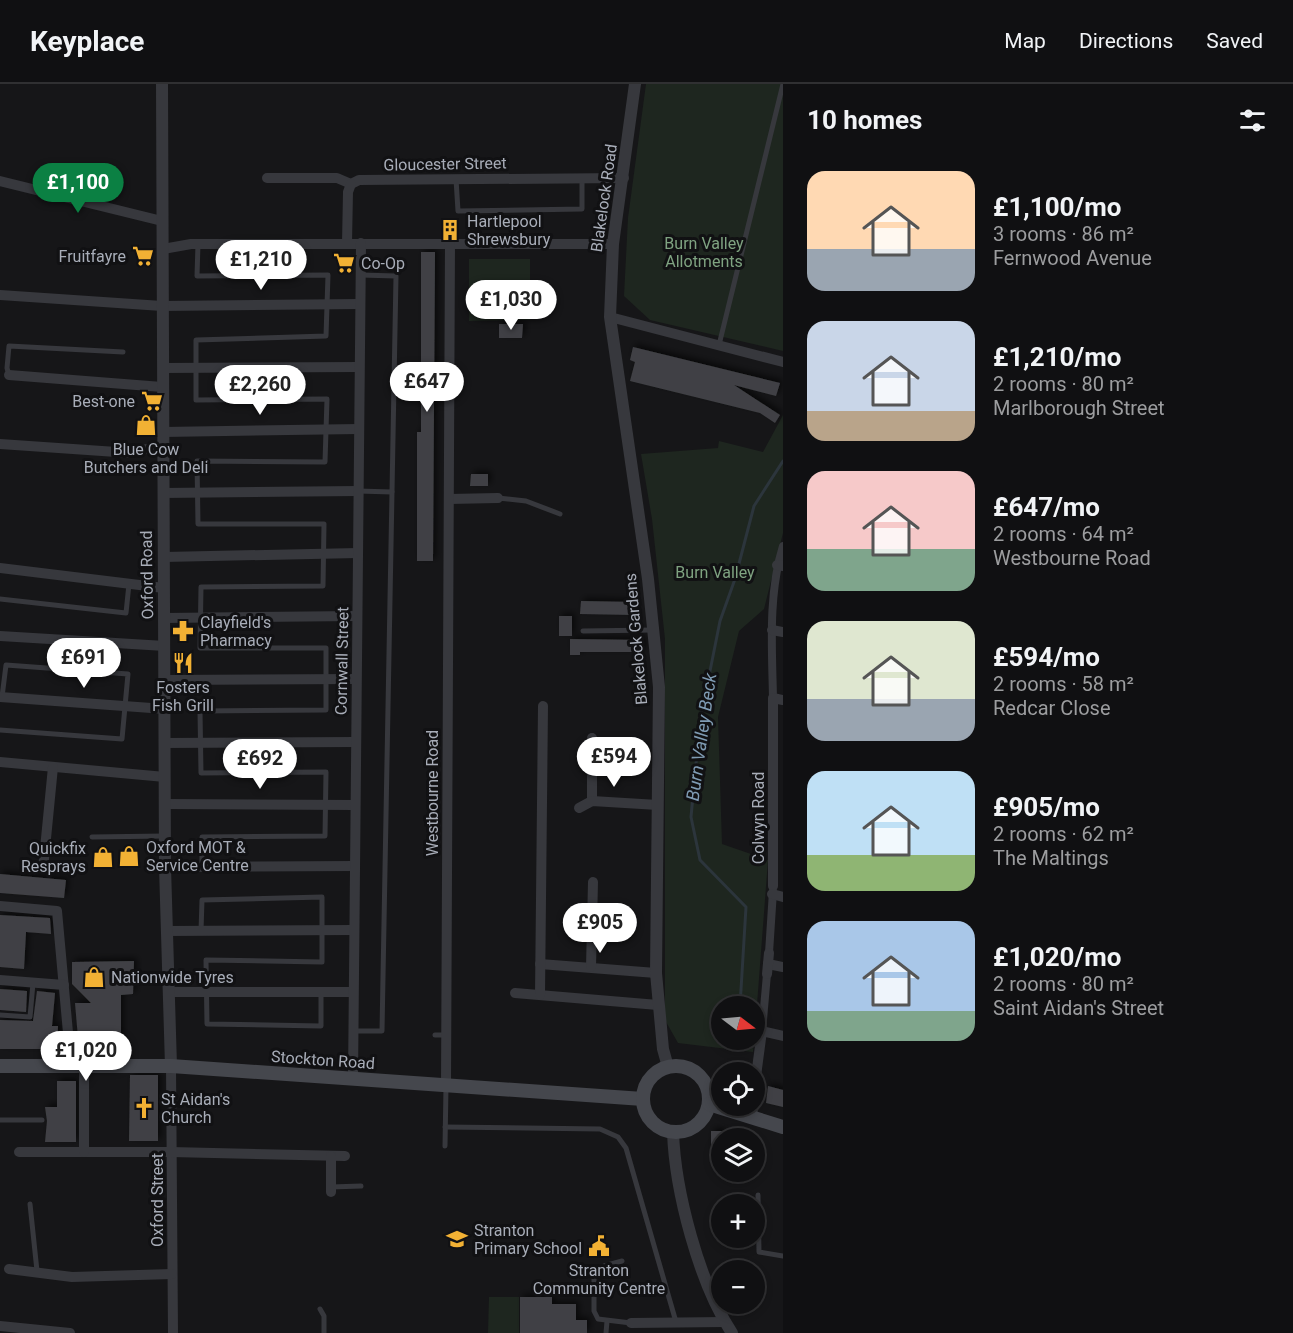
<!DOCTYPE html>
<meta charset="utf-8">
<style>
:root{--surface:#101012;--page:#1e1e20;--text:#f1f3f6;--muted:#9c9d9f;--line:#303032;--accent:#0b8043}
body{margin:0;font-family:Roboto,sans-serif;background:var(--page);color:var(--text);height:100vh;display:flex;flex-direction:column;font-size:22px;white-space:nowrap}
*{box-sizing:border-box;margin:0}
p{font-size:20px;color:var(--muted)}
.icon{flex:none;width:33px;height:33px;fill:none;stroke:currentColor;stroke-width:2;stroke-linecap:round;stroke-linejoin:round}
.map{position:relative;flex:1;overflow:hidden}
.side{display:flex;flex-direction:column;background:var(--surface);width:510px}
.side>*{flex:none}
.needle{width:39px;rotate:106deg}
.buttons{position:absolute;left:711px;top:912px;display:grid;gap:12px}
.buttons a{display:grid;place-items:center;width:54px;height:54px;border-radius:50%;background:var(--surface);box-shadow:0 3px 9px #0003,0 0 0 2px var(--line);font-size:30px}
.price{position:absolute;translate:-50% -51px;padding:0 14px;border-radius:21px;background:#fff;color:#222;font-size:20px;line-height:39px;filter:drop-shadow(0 2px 3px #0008)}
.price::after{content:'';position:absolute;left:50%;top:36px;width:18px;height:14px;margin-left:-9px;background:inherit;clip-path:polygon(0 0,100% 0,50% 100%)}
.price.current{background:var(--accent);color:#fff}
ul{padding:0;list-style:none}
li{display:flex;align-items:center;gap:18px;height:150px;padding:0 24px}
li span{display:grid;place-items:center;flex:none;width:168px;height:120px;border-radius:18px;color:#555}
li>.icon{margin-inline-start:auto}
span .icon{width:72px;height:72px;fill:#fffc;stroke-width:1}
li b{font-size:26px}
h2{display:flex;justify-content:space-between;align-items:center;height:72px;padding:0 24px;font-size:26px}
header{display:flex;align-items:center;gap:36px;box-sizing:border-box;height:84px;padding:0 30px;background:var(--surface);border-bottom:2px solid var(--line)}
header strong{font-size:28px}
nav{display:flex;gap:33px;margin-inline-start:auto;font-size:21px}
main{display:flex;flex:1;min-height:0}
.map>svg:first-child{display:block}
.green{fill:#1e261f}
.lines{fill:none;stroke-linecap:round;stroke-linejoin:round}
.stream{stroke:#2c353c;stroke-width:3}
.building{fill:#404145;filter:url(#shadow)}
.service{stroke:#37383d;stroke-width:5}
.pedestrian{stroke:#37383d;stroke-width:8}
.minor{stroke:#37383d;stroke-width:10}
.tertiary{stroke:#37383d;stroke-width:12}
.secondary{stroke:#45474d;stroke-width:14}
.labels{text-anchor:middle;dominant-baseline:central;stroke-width:6;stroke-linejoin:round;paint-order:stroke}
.street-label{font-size:16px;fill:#a8adb8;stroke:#111113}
.poi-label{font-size:16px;fill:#a8adb8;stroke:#111113;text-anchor:start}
.park-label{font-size:16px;fill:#7fa381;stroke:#111113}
.water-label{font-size:18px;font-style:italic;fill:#7f9bb3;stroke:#111113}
</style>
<header>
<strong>Keyplace</strong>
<nav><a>Map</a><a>Directions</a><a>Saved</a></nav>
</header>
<main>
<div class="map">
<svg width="783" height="1249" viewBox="0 0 783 1249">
<defs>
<filter id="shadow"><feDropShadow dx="3" dy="-3" stdDeviation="3" flood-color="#0009"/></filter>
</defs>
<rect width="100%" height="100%" fill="#161618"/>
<!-- green -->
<g class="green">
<path d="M646 0H783V267L650 236 624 212 628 134Z"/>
<path d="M469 175H530V236L469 237Z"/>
<path d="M783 331V449L764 525 739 547 718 633 722 760 768 776 755 947 754 922H722V956H754L753 968 678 959 665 936V555L652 435 641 370 718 364 719 357 763 368Z"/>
<path d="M489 1213H519V1249H488Z"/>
</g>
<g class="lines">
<!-- stream -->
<path class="stream" d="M740 922 746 823 700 776 691 733 700 637 720 537 735 495 754 422 783 377"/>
</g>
<!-- building -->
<g class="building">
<path d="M421 168H435L433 477H417V348H421Z"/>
<path d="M499 240H523L522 254H499Z"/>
<path d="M633 263 780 299 776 312 734 301 780 331 775 339 760 329 630 297 635 278 630 276Z"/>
<path d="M471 390H488V402H470Z"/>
<path d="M581 517 634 518V531L580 530Z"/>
<rect x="559" y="532" width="13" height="20"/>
<path d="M570 555 643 556V568H580V571H570Z"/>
<path d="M0 790 66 796 64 814 0 809Z"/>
<path d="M0 831 50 834 51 850 26 848 24 885 0 883Z"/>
<path d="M134 877 133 910 121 911V966L79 965 75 919H91L72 900V878Z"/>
<path d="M0 905 27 907 26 928 0 926Z"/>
<path d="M37 907 55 909 52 942H58L57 965H0V936L33 937Z"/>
<path d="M130 991H158V1057H129Z"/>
<path d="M57 997H76V1058H45L47 1037 45 1023H57Z"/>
<path d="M768 1002 783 1006V1023L766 1019Z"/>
<rect x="711" y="1047" width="11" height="30"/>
<path d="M520 1213H552V1220H576V1236H587V1249H520Z"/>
</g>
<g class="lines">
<!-- service -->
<g class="service">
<path d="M456 95 458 127 582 125V94"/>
<path d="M198 160 197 192 328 191 326 252 196 256V316L327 315 325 378 197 377 198 440H324L323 502 201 503 200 564H326V626L200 627 201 689 326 688 325 752 202 753V783"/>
<path d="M719 261 783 0"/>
<path d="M9 291 7 284 9 262 123 268"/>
<path d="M358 407 392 408"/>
<path d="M498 414 526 417 560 430"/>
<path d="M0 515 126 529 129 500"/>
<path d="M583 547 653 546"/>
<path d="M0 646 122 655 128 590 6 581 2 613"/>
<path d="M92 753 164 752"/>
<path d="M201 847 202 816 322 813V878L206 876 207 940 321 942V908"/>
<path d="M0 931 30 933 33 899"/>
<path d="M353 947H382L396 192 360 191"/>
<path d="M435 951H446"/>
<path d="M0 1036H42"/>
<path d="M445 1043 600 1045 618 1053 626 1064 676 1238"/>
<path d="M445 1062 446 1003"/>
<path d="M331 1103 361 1102"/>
<path d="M758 1111 759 1168 783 1172"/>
<path d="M30 1120 37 1187"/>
<path d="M622 1177 604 1182 594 1189V1227L598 1235 631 1239"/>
<path d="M320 1225 324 1232V1249"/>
<path d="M606 1249 607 1237"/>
</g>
<!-- pedestrian -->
<g class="pedestrian">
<path d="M773 614C772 564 768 510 783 462"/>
<path d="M769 869 773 807"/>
<path d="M762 947 767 890"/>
</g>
<!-- minor -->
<g class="minor">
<path d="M267 94H337L351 100 359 96 624 94"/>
<path d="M0 97 162 137"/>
<path d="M347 159 348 108 351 100"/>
<path d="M163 165 191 160H613"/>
<path d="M0 211 162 222 360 220"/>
<path d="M610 233 783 278"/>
<path d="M163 284 359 283"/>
<path d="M9 291 162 303"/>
<path d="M163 348 359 345"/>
<path d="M0 360 131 369 162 361"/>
<path d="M163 409 358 407"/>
<path d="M449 415 498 414"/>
<path d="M164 473 358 469"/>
<path d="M777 481 783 482"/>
<path d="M0 484 164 504"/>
<path d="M164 534 357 532"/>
<path d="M772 546 783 548"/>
<path d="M0 552 165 562"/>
<path d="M165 596 356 595"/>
<path d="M0 613 165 625"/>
<path d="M165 659 356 658"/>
<path d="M0 678 165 693"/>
<path d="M592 717V654"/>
<path d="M165 720 355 721"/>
<path d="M579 724 592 717 658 721"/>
<path d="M165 783 355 782"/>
<path d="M43 785 53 683"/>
<path d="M773 802V614L783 616"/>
<path d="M772 810 783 813"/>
<path d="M0 822 57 827 71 982"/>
<path d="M167 847 354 846"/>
<path d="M540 880 656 889"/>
<path d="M768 880 783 883"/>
<path d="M591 883 593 798"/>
<path d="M767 890 769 869"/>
<path d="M0 896 64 901"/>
<path d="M170 908H353"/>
<path d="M515 909 658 921"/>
<path d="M540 911 543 622"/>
<path d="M171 982 173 1249"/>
<path d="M353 995 361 159"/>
<path d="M446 1002 450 159"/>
<path d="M754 1007 762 947 783 952"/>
<path d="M752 1035 753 1022"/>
<path d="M19 1068H171L345 1072"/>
<path d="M84 1068V982"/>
<path d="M331 1108V1072"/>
<path d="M9 1185 72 1193 172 1190"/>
<path d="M631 1239 725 1238"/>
<path d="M0 1242 70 1249"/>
</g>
<!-- tertiary -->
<g class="tertiary">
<path d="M162 0 165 783 171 982"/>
<path d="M635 0 613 160 610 233 648 495 659 603 656 889 663 965 668 983"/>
<path d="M673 1048C675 1107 699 1199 732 1249"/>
</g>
<!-- secondary -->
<g class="secondary">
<path d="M0 982H171L643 1015"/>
<circle cx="676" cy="1015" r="33"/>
<path d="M709 1020 783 1043"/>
</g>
</g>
<!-- icons -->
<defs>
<symbol id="building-bare" viewBox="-9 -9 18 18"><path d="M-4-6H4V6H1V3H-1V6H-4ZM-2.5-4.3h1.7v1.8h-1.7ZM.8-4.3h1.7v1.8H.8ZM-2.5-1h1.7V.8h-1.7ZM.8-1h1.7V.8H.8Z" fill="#f2b134" stroke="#111113" stroke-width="2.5" paint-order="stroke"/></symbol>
<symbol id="supermarket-bare" viewBox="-9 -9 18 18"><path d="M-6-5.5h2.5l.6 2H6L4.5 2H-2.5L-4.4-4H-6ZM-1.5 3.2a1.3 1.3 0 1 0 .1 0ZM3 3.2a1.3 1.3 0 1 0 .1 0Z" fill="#f2b134" stroke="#111113" stroke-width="2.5" paint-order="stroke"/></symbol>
<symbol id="shop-bare" viewBox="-9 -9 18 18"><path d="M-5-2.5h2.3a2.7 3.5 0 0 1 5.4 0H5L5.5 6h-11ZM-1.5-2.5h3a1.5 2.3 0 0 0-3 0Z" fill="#f2b134" stroke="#111113" stroke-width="2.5" paint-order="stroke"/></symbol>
<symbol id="pharmacy-bare" viewBox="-9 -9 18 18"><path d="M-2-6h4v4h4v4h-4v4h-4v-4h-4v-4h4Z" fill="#f2b134" stroke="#111113" stroke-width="2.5" paint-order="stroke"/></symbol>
<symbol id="restaurant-bare" viewBox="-9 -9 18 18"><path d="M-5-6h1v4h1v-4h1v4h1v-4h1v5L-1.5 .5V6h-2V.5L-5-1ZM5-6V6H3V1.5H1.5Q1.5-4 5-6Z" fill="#f2b134" stroke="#111113" stroke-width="2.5" paint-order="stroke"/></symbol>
<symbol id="church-bare" viewBox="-9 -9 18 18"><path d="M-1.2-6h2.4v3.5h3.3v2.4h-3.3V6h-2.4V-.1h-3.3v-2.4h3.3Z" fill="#f2b134" stroke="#111113" stroke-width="2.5" paint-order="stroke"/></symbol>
<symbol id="school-bare" viewBox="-9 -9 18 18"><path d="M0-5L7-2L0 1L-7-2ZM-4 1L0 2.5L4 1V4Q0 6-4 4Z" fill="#f2b134" stroke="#111113" stroke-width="2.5" paint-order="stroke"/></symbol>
<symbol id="civic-bare" viewBox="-9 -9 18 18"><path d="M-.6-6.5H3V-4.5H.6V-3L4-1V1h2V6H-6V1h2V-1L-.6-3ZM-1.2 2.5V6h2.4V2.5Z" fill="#f2b134" stroke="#111113" stroke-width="2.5" paint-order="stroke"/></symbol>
</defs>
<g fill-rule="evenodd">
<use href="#building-bare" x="435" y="131" width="30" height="30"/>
<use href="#supermarket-bare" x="128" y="157" width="30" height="30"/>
<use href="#supermarket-bare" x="329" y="164" width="30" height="30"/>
<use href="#supermarket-bare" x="137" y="302" width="30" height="30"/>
<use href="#shop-bare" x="131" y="326" width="30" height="30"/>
<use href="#pharmacy-bare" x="168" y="532" width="30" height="30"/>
<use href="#restaurant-bare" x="168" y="564" width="30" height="30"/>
<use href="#shop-bare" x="114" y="757" width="30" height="30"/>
<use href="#shop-bare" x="88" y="758" width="30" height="30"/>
<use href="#shop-bare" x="79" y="878" width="30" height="30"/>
<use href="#church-bare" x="129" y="1009" width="30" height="30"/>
<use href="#school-bare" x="442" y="1140" width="30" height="30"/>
<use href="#civic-bare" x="584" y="1147" width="30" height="30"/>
</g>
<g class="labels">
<!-- street labels -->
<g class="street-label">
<text transform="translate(445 80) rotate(-1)">Gloucester Street</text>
<text transform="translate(604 114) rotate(-82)">Blakelock Road</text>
<text transform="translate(147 491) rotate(-91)">Oxford Road</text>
<text transform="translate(636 555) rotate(-95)">Blakelock Gardens</text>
<text transform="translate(342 577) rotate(-89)">Cornwall Street</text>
<text transform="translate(432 709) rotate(-90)">Westbourne Road</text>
<text transform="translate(758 734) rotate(-90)">Colwyn Road</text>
<text transform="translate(323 976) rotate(4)">Stockton Road</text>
<text transform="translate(157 1116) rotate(-90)">Oxford Street</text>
</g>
<!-- poi labels -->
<g class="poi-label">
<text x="467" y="137">Hartlepool<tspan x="467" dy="18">Shrewsbury</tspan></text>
<text x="126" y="172" text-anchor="end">Fruitfayre</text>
<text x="361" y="179">Co-Op</text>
<text x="135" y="317" text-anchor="end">Best-one</text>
<text x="146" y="365" text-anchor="middle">Blue Cow<tspan x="146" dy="18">Butchers and Deli</tspan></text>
<text x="200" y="538">Clayfield's<tspan x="200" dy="18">Pharmacy</tspan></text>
<text x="183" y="603" text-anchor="middle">Fosters<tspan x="183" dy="18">Fish Grill</tspan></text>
<text x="146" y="763">Oxford MOT &amp;<tspan x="146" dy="18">Service Centre</tspan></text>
<text x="86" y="764" text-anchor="end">Quickfix<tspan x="86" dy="18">Resprays</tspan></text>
<text x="111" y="893">Nationwide Tyres</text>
<text x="161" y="1015">St Aidan's<tspan x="161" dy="18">Church</tspan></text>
<text x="474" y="1146">Stranton<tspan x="474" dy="18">Primary School</tspan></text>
<text x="599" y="1186" text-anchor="middle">Stranton<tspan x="599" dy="18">Community Centre</tspan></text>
</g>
<!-- park labels -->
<g class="park-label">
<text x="704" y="159">Burn Valley<tspan x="704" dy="18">Allotments</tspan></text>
<text x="715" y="488">Burn Valley</text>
</g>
<!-- water labels -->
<g class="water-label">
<text transform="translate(701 653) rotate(-82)">Burn Valley Beck</text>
</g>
</g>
</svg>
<div class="buttons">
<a><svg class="needle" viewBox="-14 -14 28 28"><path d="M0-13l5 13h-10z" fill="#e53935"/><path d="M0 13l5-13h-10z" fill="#9c9d9f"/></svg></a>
<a><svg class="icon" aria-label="locate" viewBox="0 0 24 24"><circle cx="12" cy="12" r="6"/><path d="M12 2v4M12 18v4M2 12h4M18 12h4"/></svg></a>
<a><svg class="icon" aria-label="layers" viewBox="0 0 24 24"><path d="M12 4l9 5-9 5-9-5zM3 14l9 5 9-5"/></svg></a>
<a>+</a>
<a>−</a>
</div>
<b class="price current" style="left:78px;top:130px">£1,100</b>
<b class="price" style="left:261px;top:207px">£1,210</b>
<b class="price" style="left:511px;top:247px">£1,030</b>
<b class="price" style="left:427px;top:329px">£647</b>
<b class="price" style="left:260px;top:332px">£2,260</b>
<b class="price" style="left:84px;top:605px">£691</b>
<b class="price" style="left:614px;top:704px">£594</b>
<b class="price" style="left:260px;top:706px">£692</b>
<b class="price" style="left:600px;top:870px">£905</b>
<b class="price" style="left:86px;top:998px">£1,020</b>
</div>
<section class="side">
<h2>10 homes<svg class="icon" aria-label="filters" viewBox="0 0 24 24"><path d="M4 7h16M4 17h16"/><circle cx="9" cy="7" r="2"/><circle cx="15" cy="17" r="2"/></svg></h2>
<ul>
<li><span style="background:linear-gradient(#ffd9b3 65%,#9aa5b1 0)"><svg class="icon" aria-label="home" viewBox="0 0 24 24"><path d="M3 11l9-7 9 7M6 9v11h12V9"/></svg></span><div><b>£1,100/mo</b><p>3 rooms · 86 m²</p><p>Fernwood Avenue</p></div></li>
<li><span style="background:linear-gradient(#c9d6e8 75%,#b9a48a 0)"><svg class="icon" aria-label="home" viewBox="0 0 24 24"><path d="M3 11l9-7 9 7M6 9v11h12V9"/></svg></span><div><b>£1,210/mo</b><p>2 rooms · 80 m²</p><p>Marlborough Street</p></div></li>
<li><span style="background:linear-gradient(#f6c9c9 65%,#7fa58c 0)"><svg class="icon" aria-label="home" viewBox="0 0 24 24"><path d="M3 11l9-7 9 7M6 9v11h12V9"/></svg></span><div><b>£647/mo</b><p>2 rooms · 64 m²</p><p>Westbourne Road</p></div></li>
<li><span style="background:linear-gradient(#dfe7d0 65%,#9aa5b1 0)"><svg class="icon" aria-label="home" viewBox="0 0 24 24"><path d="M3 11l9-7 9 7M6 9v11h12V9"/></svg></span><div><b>£594/mo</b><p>2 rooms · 58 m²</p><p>Redcar Close</p></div></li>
<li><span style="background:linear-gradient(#bfe0f5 70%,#8fb573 0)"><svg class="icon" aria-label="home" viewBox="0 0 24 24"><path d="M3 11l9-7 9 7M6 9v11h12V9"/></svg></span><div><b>£905/mo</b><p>2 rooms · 62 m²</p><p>The Maltings</p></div></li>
<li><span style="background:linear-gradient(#a9c7e8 75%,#7fa58c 0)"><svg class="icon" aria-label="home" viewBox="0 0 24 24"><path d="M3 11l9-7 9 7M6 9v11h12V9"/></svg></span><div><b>£1,020/mo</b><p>2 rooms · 80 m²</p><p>Saint Aidan's Street</p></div></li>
</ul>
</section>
</main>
